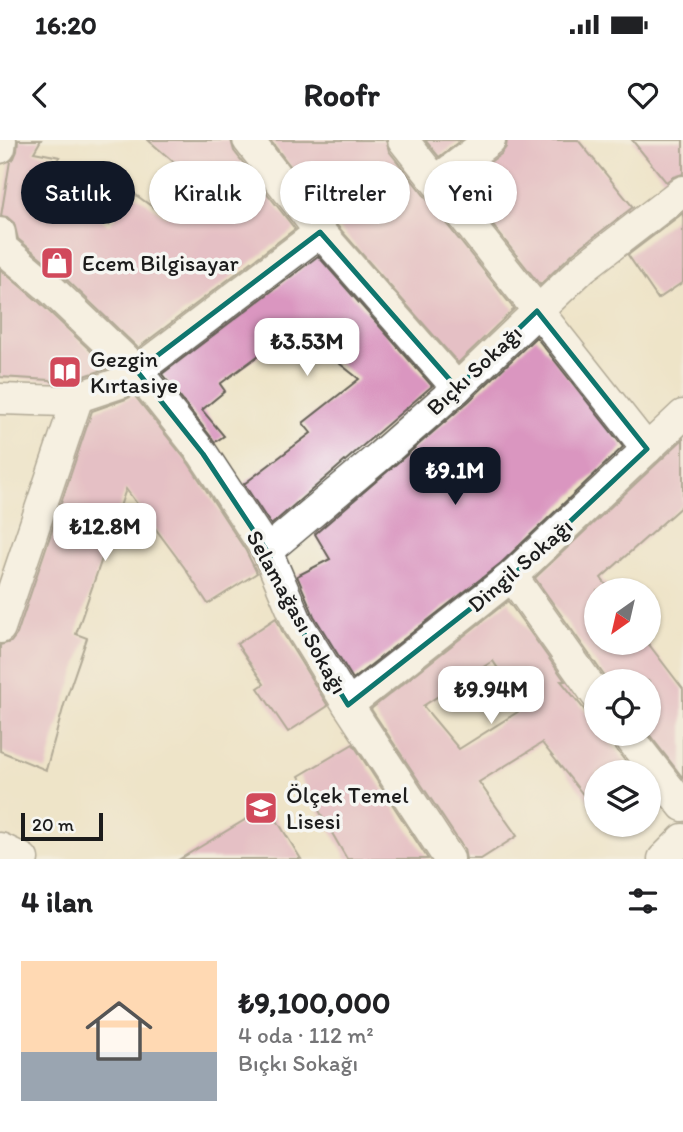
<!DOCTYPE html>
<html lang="tr">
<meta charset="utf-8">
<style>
:root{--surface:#fff;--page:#f6f6f6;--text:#202124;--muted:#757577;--accent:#111827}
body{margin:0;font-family:Itim,sans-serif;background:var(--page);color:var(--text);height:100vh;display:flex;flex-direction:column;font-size:26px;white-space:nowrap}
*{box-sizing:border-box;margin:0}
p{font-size:23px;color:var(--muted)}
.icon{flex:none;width:38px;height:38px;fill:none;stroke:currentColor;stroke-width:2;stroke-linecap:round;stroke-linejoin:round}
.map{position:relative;height:719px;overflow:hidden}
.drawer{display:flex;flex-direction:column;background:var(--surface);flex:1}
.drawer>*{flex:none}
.guide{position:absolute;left:21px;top:21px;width:642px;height:63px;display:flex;gap:14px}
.needle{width:46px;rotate:214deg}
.buttons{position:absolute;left:584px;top:438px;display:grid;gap:14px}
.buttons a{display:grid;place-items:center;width:77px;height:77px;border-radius:50%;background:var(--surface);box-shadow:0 2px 5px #0004;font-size:35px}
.scale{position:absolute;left:21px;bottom:18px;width:82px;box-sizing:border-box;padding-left:7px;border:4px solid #1c1c1c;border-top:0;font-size:19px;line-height:24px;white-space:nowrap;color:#1c1c1c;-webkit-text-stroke:5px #f6f6f2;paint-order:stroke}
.price{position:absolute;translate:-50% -60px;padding:0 16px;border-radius:14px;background:#fff;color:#222;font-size:23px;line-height:46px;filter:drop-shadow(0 2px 4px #0008)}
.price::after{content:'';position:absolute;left:50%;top:42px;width:21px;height:16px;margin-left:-10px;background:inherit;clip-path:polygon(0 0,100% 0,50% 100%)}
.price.current{background:var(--accent);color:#fff}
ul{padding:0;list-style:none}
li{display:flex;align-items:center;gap:21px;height:175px;padding:0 21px}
li span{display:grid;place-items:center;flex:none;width:196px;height:140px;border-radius:0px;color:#555}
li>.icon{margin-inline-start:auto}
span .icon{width:84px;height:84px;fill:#fffc;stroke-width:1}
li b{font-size:30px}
h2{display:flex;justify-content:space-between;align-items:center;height:84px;padding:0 21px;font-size:30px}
.tag{padding:0 24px;border-radius:32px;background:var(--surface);box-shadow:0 2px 5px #0004;font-size:24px;line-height:63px}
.tag.current{background:var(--accent);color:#fff}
.status{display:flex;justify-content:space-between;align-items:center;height:49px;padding:0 35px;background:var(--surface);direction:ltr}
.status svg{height:19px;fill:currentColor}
header{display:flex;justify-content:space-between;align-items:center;height:91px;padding:0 21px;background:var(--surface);font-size:32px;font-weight:800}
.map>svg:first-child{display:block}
.building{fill:#da96c0;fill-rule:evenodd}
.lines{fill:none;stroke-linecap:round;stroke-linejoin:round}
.street-casing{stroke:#666258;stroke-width:33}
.street{stroke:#fff;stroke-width:30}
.marked{fill:none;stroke:#0f766e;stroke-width:5;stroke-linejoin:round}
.labels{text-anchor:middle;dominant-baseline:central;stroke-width:7;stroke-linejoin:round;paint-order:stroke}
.poi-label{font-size:23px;fill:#1c1c1c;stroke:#f6f6f2;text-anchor:start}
.street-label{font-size:23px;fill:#1c1c1c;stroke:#f6f6f2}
</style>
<div class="status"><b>16:20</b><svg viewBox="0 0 49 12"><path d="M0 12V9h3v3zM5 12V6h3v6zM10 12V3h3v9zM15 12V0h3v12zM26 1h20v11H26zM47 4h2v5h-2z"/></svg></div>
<header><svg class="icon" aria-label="back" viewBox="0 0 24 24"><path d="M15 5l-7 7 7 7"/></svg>Roofr<svg class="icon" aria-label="heart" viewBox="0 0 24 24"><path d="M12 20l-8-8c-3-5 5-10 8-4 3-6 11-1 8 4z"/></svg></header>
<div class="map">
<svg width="683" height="719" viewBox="0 0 683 719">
<rect width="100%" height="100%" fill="#f6f6f2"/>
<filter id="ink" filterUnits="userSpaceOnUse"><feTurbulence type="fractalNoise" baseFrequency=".0143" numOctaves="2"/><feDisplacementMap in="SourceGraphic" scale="14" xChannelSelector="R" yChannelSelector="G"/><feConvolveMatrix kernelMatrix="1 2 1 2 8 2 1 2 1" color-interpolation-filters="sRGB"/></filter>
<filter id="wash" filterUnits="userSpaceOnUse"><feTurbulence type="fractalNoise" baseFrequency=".00686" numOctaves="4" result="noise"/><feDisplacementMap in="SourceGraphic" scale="28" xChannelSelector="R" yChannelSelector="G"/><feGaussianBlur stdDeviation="1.57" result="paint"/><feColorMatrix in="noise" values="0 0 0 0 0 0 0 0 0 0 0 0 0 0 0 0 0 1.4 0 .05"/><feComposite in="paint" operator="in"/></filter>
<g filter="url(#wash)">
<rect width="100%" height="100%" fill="#eee4c8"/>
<g id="blocks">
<!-- building -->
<g class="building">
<path d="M18 0H41L34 12 60 17 44 36 73 59 109 85 133 53 165 76 204 48 148 0H231L234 11 295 89 138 208 63 136 18 99 14 83 7 77 1 76 10 21 14 18 17 11Z"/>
<path d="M270 0H386L389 11 514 169 458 223 333 81Z"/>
<path d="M425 0H461L439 17Z"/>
<path d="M507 0H578L633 67 573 113 540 145 460 44 501 14 506 7Z"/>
<path d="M632 0H683V34L673 37 666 42Z"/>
<path d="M683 73V142L658 159 628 115Z"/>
<path d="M318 116 432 246 271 385 244 344 311 293 303 283 359 239 305 196 285 212 277 202 220 244 225 251 202 270 224 296 215 302 162 234Z"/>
<path d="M0 129 39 162 109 228 63 243H54L50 240 0 237Z"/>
<path d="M536 197 623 307 501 423 353 539 314 476 297 436 330 419 315 394 469 261Z"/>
<path d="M134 255 189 324 246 411 257 433 208 464 184 427 126 349 76 494 87 498 64 565 46 630 0 611V505L11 502 17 494 92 271 126 259Z"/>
<path d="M683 299V365L601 438 610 450H597V502H647L683 549V638L648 593 649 541H608L535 438Z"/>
<path d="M508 461 565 541H561L597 585V593H609L612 604 633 631 597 632V672L542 603 479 642 517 696 481 719H466L464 709 371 569ZM493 521 524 568 459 609 423 566Z"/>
<path d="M276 478 283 493 328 566 288 592 258 548 264 544 237 504Z"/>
<path d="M353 604 428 719H347L299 636Z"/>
<path d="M268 666 301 719H180Z"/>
</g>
</g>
</g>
<g filter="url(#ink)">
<use href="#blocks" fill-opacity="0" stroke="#666258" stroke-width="2"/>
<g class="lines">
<defs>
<g id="street">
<path d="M248 0 320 92 457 248"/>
<path d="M403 0 647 309"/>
<path d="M0 8 1 0"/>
<path d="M436 41 490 0"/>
<path d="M0 93 2 108 51 149 137 231 203 314 267 411 298 484 348 565 449 719"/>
<path d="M0 259 66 261 120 243 137 231 320 92"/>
<path d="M267 411 381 315 457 248 584 127 683 51"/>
<path d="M512 436 597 556"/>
<path d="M0 488 78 257"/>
<path d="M348 565 512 436 683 275"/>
<path d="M626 593 683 666"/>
<path d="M0 708 23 719"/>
<path d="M663 719 683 699"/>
</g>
</defs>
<!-- street casing -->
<use href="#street" class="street-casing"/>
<!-- street -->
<use href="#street" class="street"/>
</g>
</g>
<!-- marked area -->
<path d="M0 0H683V719H0ZM320 92 457 248 537 171 647 309 512 436 348 565 298 484 267 411 203 314 137 231Z" fill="#eee4c8" fill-opacity=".55" fill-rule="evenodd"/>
<path class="marked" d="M320 92 457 248 537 171 647 309 512 436 348 565 298 484 267 411 203 314 137 231Z"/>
<!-- icons -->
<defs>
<symbol id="shop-square" viewBox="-11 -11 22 22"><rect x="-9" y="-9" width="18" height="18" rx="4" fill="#d1495b" stroke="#f6f6f2"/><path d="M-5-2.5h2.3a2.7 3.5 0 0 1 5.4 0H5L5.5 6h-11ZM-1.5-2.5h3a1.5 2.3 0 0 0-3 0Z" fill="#fff"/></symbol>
<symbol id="library-square" viewBox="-11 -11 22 22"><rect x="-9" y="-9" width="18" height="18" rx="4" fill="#d1495b" stroke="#f6f6f2"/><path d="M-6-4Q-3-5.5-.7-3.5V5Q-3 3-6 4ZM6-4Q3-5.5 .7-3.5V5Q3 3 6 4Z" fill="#fff"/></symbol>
<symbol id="school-square" viewBox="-11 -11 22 22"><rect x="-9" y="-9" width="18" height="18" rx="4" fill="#d1495b" stroke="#f6f6f2"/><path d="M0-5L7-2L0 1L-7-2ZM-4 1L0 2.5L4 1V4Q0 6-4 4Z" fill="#fff"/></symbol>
</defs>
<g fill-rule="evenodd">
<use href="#shop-square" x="38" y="104" width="38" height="38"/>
<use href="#library-square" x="46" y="213" width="38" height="38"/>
<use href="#school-square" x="242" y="649" width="38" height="38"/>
</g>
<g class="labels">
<!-- poi labels -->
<g class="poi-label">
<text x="82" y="123">Ecem Bilgisayar</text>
<text x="90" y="219">Gezgin<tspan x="90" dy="26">Kırtasiye</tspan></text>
<text x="286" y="655">Ölçek Temel<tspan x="286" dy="26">Lisesi</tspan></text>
</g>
<!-- street labels -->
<g class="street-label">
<text transform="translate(474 230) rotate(-43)">Bıçkı Sokağı</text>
<text transform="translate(520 425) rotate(-41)">Dingil Sokağı</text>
<text transform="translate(297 472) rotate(61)">Selamağası Sokağı</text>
</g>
</g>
</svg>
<div class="buttons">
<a><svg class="needle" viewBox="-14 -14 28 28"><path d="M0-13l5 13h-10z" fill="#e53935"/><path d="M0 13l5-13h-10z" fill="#757577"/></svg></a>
<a><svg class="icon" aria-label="locate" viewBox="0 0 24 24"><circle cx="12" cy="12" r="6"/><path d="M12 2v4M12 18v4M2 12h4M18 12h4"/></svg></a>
<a><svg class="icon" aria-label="layers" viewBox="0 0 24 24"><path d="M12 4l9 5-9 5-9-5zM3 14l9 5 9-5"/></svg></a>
</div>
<div class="scale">20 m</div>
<b class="price" style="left:307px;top:238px">₺3.53M</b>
<b class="price current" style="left:455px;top:367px">₺9.1M</b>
<b class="price" style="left:105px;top:423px">₺12.8M</b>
<b class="price" style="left:491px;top:586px">₺9.94M</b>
<div class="guide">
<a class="tag current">Satılık</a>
<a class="tag">Kiralık</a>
<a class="tag">Filtreler</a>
<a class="tag">Yeni</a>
</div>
</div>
<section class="drawer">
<h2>4 ilan<svg class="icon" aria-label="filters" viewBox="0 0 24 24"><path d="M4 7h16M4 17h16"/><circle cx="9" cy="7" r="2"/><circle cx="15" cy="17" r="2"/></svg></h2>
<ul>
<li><span style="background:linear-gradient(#ffd9b3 65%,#9aa5b1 0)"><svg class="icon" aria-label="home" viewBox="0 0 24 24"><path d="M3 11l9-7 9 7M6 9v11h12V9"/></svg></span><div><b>₺9,100,000</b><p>4 oda · 112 m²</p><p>Bıçkı Sokağı</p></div></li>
</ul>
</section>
